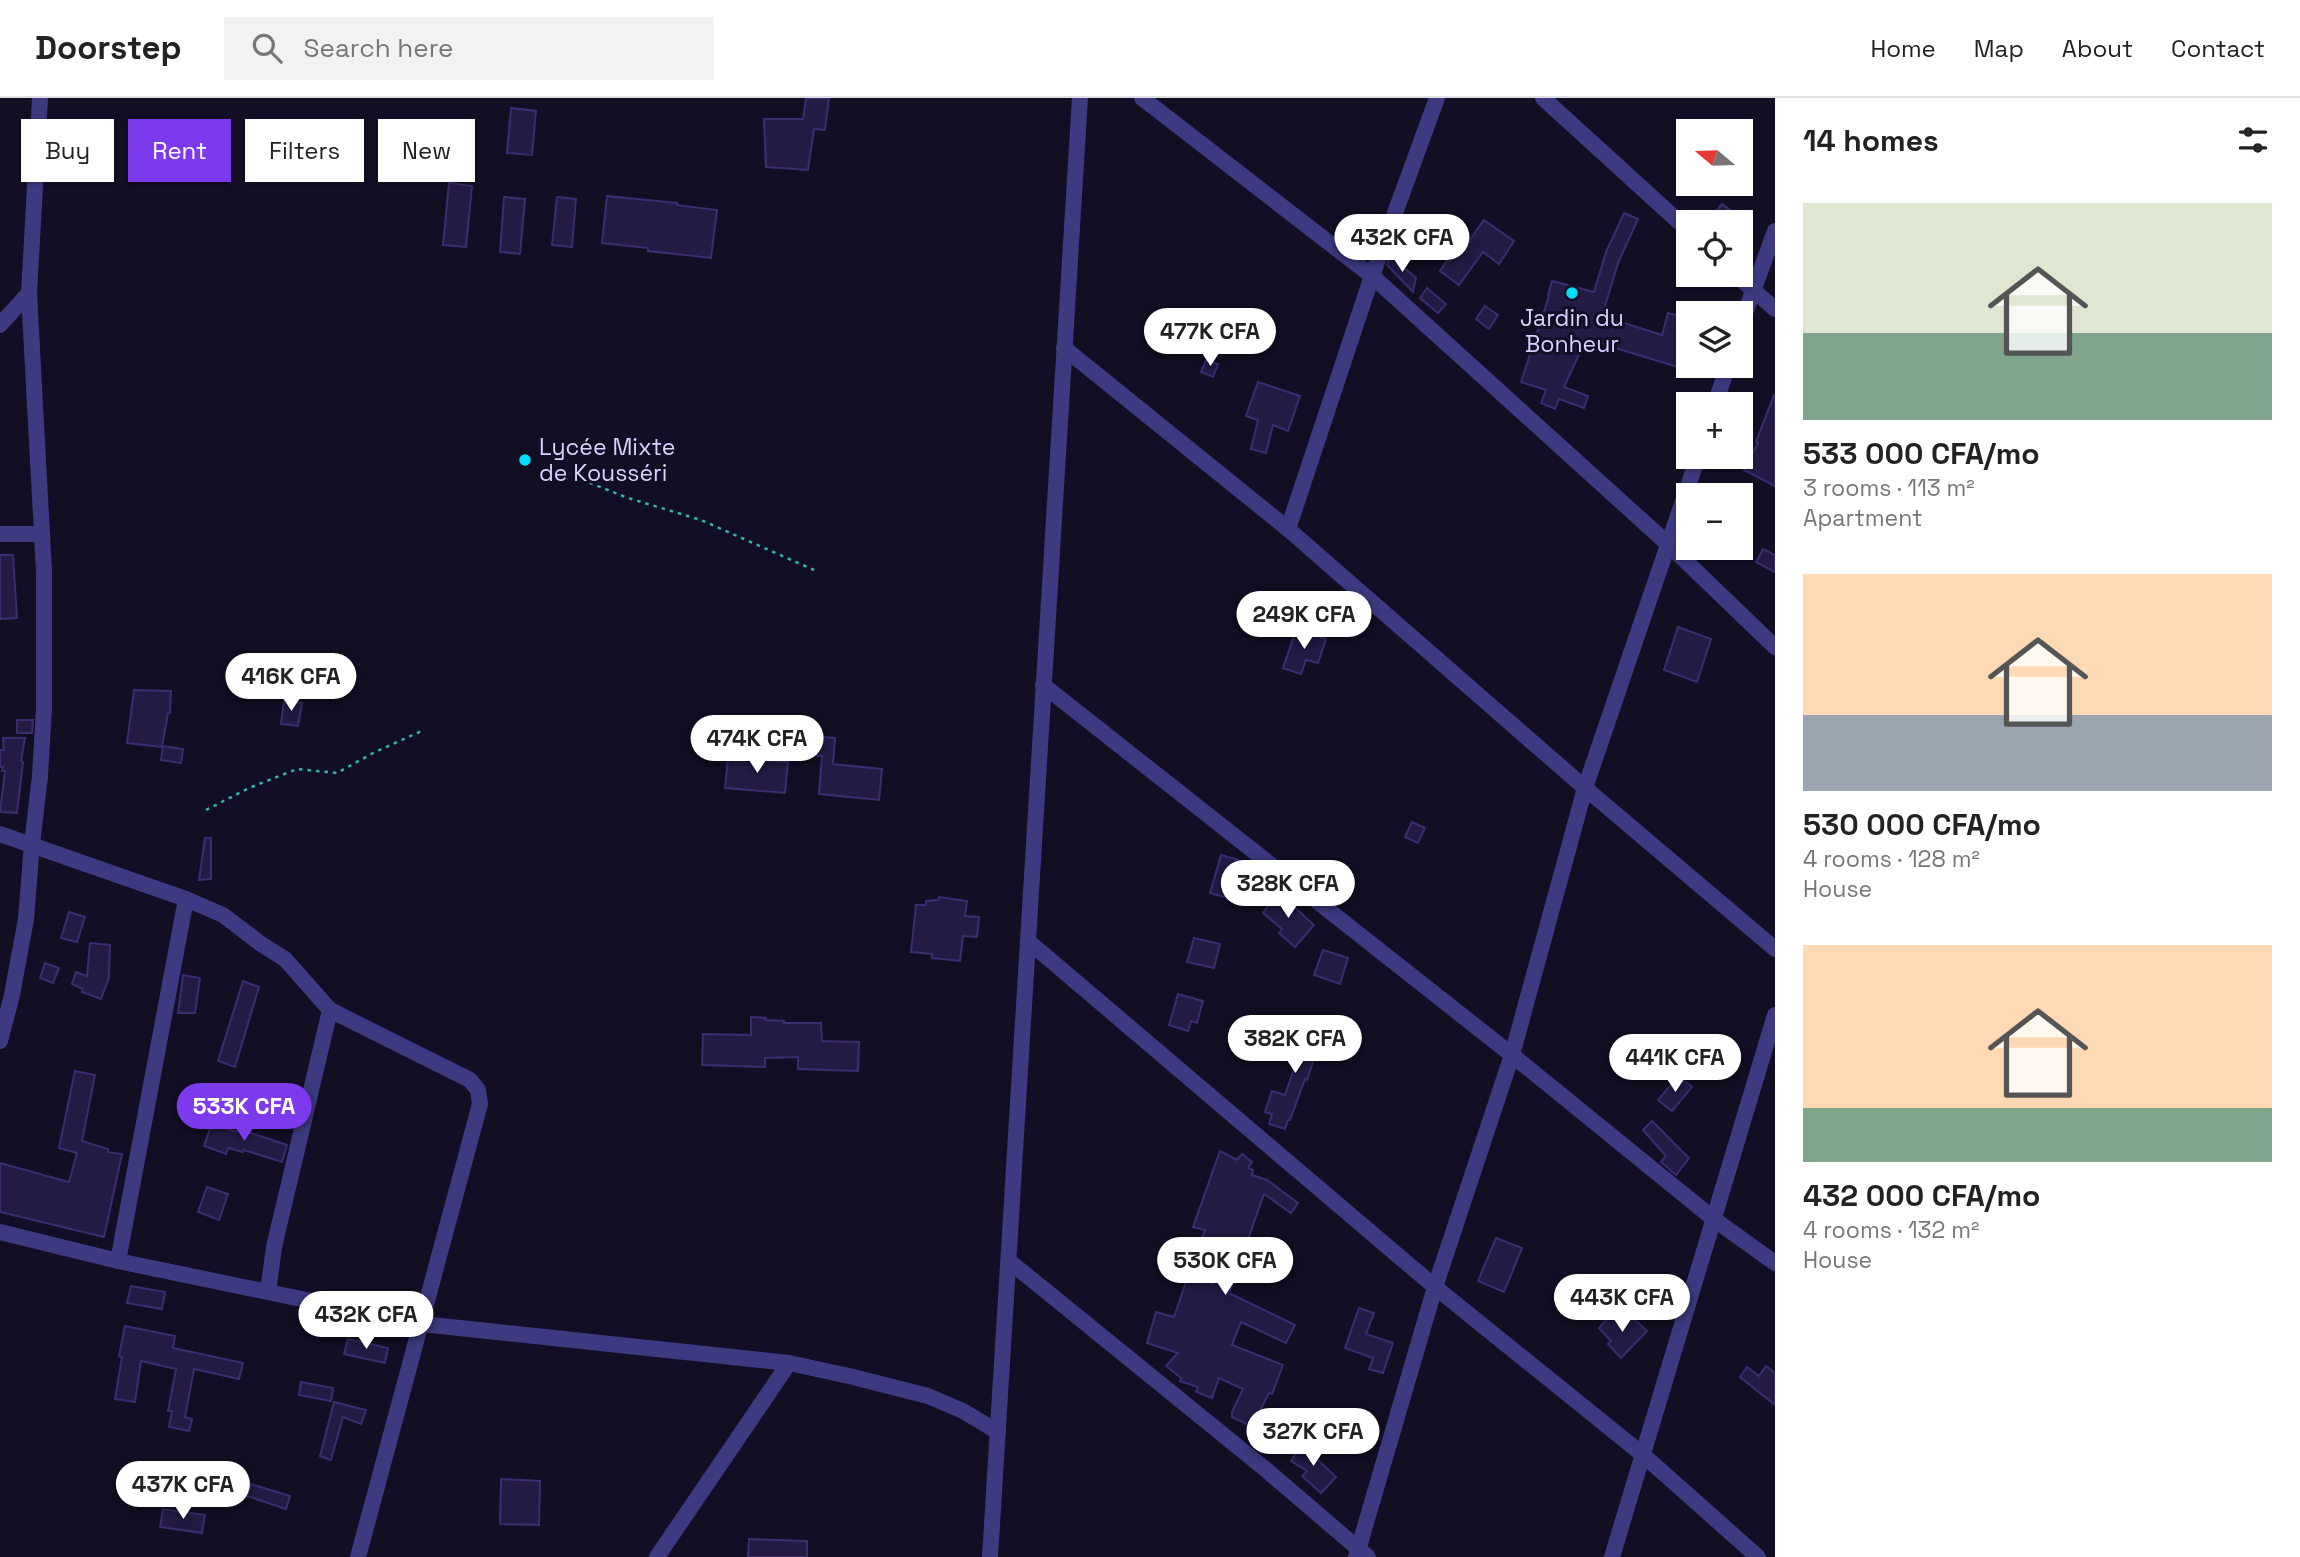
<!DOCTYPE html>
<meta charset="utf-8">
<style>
:root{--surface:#fff;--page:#f2f2f2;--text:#222;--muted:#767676;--line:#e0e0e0;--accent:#7c3aed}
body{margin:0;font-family:"Space Grotesk",sans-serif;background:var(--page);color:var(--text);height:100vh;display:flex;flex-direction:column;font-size:26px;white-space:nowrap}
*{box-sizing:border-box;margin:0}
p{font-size:23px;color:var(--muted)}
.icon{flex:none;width:38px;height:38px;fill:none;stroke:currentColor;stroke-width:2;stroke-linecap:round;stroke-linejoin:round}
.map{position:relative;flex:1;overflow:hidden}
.drawer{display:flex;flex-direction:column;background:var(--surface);width:525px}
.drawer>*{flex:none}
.top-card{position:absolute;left:21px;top:21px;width:665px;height:63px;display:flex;gap:14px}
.needle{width:46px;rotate:289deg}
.tools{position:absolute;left:1676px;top:21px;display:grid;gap:14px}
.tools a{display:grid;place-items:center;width:77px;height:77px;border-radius:0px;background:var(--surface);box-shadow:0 2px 5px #0004;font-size:35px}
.price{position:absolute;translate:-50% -60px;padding:0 16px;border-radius:24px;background:#fff;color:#222;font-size:23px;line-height:46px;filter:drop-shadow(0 2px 4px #0008)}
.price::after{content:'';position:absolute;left:50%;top:42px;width:21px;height:16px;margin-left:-10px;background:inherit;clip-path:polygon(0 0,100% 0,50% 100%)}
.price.on{background:var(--accent);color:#fff}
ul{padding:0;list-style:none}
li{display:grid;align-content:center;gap:14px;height:371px;padding:0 28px}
li span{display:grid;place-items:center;height:217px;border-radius:0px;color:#555}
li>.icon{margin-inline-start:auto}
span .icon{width:126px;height:126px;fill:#fffc;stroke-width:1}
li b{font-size:30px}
h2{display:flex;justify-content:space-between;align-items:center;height:84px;padding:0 28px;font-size:30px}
.tag{padding:0 24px;border-radius:0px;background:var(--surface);box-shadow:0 2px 5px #0004;font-size:24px;line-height:63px}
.tag.on{background:var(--accent);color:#fff}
header{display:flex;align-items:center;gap:42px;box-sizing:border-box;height:98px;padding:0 35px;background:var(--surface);border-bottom:2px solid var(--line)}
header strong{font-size:33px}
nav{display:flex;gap:38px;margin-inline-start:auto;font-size:24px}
.search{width:490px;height:63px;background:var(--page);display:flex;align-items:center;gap:18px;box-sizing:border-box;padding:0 24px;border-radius:0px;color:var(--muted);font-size:26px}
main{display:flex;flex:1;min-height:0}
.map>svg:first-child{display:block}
.building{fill:#241b45;stroke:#3b2d70;stroke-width:2}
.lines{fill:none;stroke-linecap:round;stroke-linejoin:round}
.path{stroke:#30b5ae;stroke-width:2.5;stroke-dasharray:3.5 5;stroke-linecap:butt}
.minor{stroke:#3e3a82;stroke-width:16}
.poi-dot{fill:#02defa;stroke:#120e24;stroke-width:2.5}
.labels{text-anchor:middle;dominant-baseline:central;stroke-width:6;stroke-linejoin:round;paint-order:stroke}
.poi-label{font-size:23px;fill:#d8d2ff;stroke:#120e24}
</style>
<header>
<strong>Doorstep</strong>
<div class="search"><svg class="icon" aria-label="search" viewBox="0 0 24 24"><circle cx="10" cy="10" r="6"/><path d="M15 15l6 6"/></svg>Search here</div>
<nav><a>Home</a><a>Map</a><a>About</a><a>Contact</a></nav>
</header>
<main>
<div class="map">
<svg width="1775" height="1459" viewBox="0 0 1775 1459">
<rect width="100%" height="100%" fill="#120e24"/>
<!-- building -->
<g class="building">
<path d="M806 0H829L825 32 814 31 808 72 766 69 764 21H803Z"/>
<path d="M511 10 536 13 532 57 507 55Z"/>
<path d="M449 85 472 88 466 149 443 147Z"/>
<path d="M607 98 677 105V107L717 112 711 160 648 153V150L602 145Z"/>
<path d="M504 99 525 101 520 156 500 154Z"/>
<path d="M557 99 576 101 572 149 552 147Z"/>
<path d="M1722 106 1745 124H1707Z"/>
<path d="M1624 115 1638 121 1618 165 1602 218 1662 237 1668 215 1682 219 1678 234 1689 237 1687 272 1586 241 1564 289 1588 298 1584 310 1559 301 1555 311 1541 305 1546 292 1521 284 1549 198 1548 197 1552 183 1594 194 1606 154Z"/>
<path d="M1484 122 1514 143 1499 166 1483 154 1459 187 1440 173 1460 144 1467 146Z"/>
<path d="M1417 123 1431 127 1423 154 1410 150Z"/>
<path d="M1390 158 1416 180 1413 194 1387 167Z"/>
<path d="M1427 190 1446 206 1438 215 1420 200Z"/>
<path d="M1485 208 1498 217 1489 231 1476 221Z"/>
<path d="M1206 262 1218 266 1213 279 1201 274Z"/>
<path d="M1258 284 1300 298 1288 333 1273 327 1266 355 1251 351 1258 322 1246 318Z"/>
<path d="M1774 297H1775V388L1744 372 1758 345 1756 344Z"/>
<path d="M1763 451 1775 457V474L1756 464Z"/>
<path d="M0 457H13L17 520 0 521Z"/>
<path d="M1678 529 1711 541 1697 584 1664 572Z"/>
<path d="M1296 532 1326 541 1318 565 1306 562 1301 576 1283 570Z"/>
<path d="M134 592 171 593 170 615H168L162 649 127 645Z"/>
<path d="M284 603 302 605 298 628 281 626Z"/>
<path d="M17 622H33L32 635H17Z"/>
<path d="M824 639 835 640 833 666 882 671 879 702 819 696 822 658 780 655 781 643 823 646Z"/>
<path d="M3 640H25L21 663 23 664 17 715 0 714 5 673H2L3 669H0V652H4Z"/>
<path d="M163 648 183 651 181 665 161 662Z"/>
<path d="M728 660 788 664 785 695 725 690Z"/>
<path d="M1412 724 1425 730 1418 745 1405 739Z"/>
<path d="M205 740H211V781L199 782Z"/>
<path d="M1221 757 1242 763 1231 801 1210 795Z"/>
<path d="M1278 794 1314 827 1295 849 1279 835 1282 831 1263 815Z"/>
<path d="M939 799 967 803 965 818 979 819 977 839 963 838 960 863 932 860V856L911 854 916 807H926V803L938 802Z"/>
<path d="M69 814 85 819 77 844 61 840Z"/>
<path d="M1194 840 1220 846 1214 870 1187 864Z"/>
<path d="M90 845 110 847 109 880 101 901 82 894 83 891 72 886 76 874 87 878Z"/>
<path d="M1323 852 1348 860 1340 886 1314 877Z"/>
<path d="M45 865 59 870 53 885 40 880Z"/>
<path d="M183 877 200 880 195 915H178Z"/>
<path d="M243 883 259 889 235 969 218 963Z"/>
<path d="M1178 896 1203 903 1197 925 1191 923 1188 933 1169 927Z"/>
<path d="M751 919 766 920 765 922 784 923V925H821L822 943 859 944 858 973 798 971V959L765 960V969L702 967 703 936 751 937Z"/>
<path d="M1297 925 1323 933 1307 982 1305 981 1290 1022H1288L1285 1031 1269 1026 1272 1016 1265 1014 1272 993 1285 997 1300 953 1290 950Z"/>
<path d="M75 973 95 977 82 1043 108 1051V1054L122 1056 104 1139 0 1114V1065L69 1084 77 1055 59 1050Z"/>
<path d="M1678 978 1692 989 1672 1013 1658 1002Z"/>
<path d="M1652 1023 1689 1060 1676 1077 1661 1064 1666 1058 1643 1032Z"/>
<path d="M212 1025 236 1034 237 1032 254 1036 287 1047 282 1064 244 1052 243 1054 228 1050 226 1056 204 1048Z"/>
<path d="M1220 1053 1237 1062 1242 1056 1252 1064 1248 1070 1253 1072 1252 1077 1267 1082 1298 1105 1291 1115 1264 1096 1229 1195 1295 1227 1286 1245 1241 1224 1232 1247 1283 1267 1272 1296 1269 1295 1252 1329 1232 1319V1314L1243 1291 1219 1280 1212 1300 1196 1294 1198 1289 1180 1283 1181 1280 1166 1268 1178 1255 1147 1245 1156 1214 1174 1219 1188 1178 1213 1186 1214 1184 1224 1156 1199 1147 1205 1132 1193 1129Z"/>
<path d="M207 1089 228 1096 219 1122 198 1114Z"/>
<path d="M1496 1140 1522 1150 1504 1194 1478 1183Z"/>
<path d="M131 1188 165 1194 162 1211 127 1205Z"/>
<path d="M1359 1210 1374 1215 1366 1236 1393 1245 1383 1275 1369 1271 1373 1260 1345 1250Z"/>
<path d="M1611 1217 1621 1227 1631 1218 1647 1233 1621 1260 1608 1246 1611 1243 1599 1230Z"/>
<path d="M125 1228 175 1238 173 1250 243 1265 239 1281 194 1271 185 1319 192 1321 189 1333 169 1329 172 1313H168L176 1271 141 1263 135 1304 115 1301 122 1259 119 1258Z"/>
<path d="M348 1241 388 1250 385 1265 344 1256Z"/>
<path d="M1766 1268 1775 1275V1307L1740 1279 1747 1269 1759 1278Z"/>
<path d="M301 1284 333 1290 331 1303 299 1297Z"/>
<path d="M334 1304 366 1312 361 1326 343 1319 331 1362 320 1358Z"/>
<path d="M1303 1343 1319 1358 1317 1361 1336 1379 1321 1395 1302 1378 1307 1373 1291 1363Z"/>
<path d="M131 1369 160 1371 159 1407 127 1403Z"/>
<path d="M501 1381 540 1383 539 1427 500 1426Z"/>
<path d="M251 1386 290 1398 286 1411 247 1398Z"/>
<path d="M163 1411 205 1417 202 1435 160 1429Z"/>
<path d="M749 1441 807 1443V1459H748Z"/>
</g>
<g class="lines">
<!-- path -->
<g class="path">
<path d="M550 369 628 400 701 422 814 472"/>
<path d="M206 712 249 690 297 671 337 675 375 654 424 632"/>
</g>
<!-- minor -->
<g class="minor">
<path d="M1142 0 1372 178 1669 447 1775 549"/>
<path d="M1543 0 1689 133"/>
<path d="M1736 177 1775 211"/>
<path d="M1741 226 1775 133"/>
<path d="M0 227 29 195"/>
<path d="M1064 250 1288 431 1585 690 1775 851"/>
<path d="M1715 306 1728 268"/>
<path d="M1288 431 1372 178 1437 0"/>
<path d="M0 436H42"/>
<path d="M1043 587 1512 957 1715 1122 1775 1165"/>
<path d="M0 736 186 801 223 817 261 846 285 861 330 912 470 982 478 992 480 1006 358 1459"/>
<path d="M1028 843 1435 1189 1642 1356 1758 1459"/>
<path d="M0 943 12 897 26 821 32 746 40 678 44 610V474L29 195 40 0"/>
<path d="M0 1134 118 1163 422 1226 789 1265 849 1278 928 1298 963 1313 998 1334"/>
<path d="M118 1163 186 801"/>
<path d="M1009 1163 1264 1370 1368 1459"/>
<path d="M268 1194 274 1149 330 912"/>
<path d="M657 1459 789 1265"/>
<path d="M990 1459 1080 0"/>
<path d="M1356 1459 1435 1189 1512 957 1585 690 1698 359"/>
<path d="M1612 1459 1775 917"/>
</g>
</g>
<!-- markers -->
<g class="poi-dot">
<circle cx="1572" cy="195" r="7"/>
<circle cx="525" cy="362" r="7"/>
</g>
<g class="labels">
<!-- poi labels -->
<g class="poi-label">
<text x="1572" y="220">Jardin du<tspan x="1572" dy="26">Bonheur</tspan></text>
<text x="539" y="349" text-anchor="start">Lycée Mixte<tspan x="539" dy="26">de Kousséri</tspan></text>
</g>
</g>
</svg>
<div class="tools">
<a><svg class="needle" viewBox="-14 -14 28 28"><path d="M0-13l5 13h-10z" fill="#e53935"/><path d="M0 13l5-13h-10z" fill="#767676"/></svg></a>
<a><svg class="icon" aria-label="locate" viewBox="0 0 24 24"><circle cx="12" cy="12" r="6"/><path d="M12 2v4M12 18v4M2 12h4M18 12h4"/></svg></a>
<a><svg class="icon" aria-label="layers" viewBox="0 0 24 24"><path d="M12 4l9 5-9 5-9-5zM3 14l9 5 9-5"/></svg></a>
<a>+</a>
<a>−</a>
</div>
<b class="price" style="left:1402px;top:176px">432K CFA</b>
<b class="price" style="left:1210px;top:270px">477K CFA</b>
<b class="price" style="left:1304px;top:553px">249K CFA</b>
<b class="price" style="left:291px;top:615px">416K CFA</b>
<b class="price" style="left:757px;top:677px">474K CFA</b>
<b class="price" style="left:1288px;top:822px">328K CFA</b>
<b class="price" style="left:1295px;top:977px">382K CFA</b>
<b class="price" style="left:1675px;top:996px">441K CFA</b>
<b class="price on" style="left:244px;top:1045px">533K CFA</b>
<b class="price" style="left:1225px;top:1199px">530K CFA</b>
<b class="price" style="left:1622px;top:1236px">443K CFA</b>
<b class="price" style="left:366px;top:1253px">432K CFA</b>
<b class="price" style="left:1313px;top:1370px">327K CFA</b>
<b class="price" style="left:183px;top:1423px">437K CFA</b>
<div class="top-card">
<a class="tag">Buy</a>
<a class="tag on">Rent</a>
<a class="tag">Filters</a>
<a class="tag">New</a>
</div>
</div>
<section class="drawer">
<h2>14 homes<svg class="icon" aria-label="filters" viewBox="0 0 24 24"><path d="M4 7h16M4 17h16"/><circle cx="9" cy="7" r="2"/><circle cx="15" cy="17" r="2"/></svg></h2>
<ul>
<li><span style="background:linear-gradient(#dfe7d0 60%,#7fa58c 0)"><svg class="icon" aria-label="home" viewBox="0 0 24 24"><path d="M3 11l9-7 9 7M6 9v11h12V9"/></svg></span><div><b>533 000 CFA/mo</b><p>3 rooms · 113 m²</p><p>Apartment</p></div></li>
<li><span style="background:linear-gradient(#ffd9b3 65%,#9aa5b1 0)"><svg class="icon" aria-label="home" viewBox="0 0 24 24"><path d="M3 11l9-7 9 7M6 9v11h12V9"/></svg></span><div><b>530 000 CFA/mo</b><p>4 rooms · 128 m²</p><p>House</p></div></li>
<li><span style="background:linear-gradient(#ffd9b3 75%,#7fa58c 0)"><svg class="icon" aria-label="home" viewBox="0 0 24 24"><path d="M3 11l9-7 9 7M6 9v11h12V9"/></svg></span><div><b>432 000 CFA/mo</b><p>4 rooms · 132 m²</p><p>House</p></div></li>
</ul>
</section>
</main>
